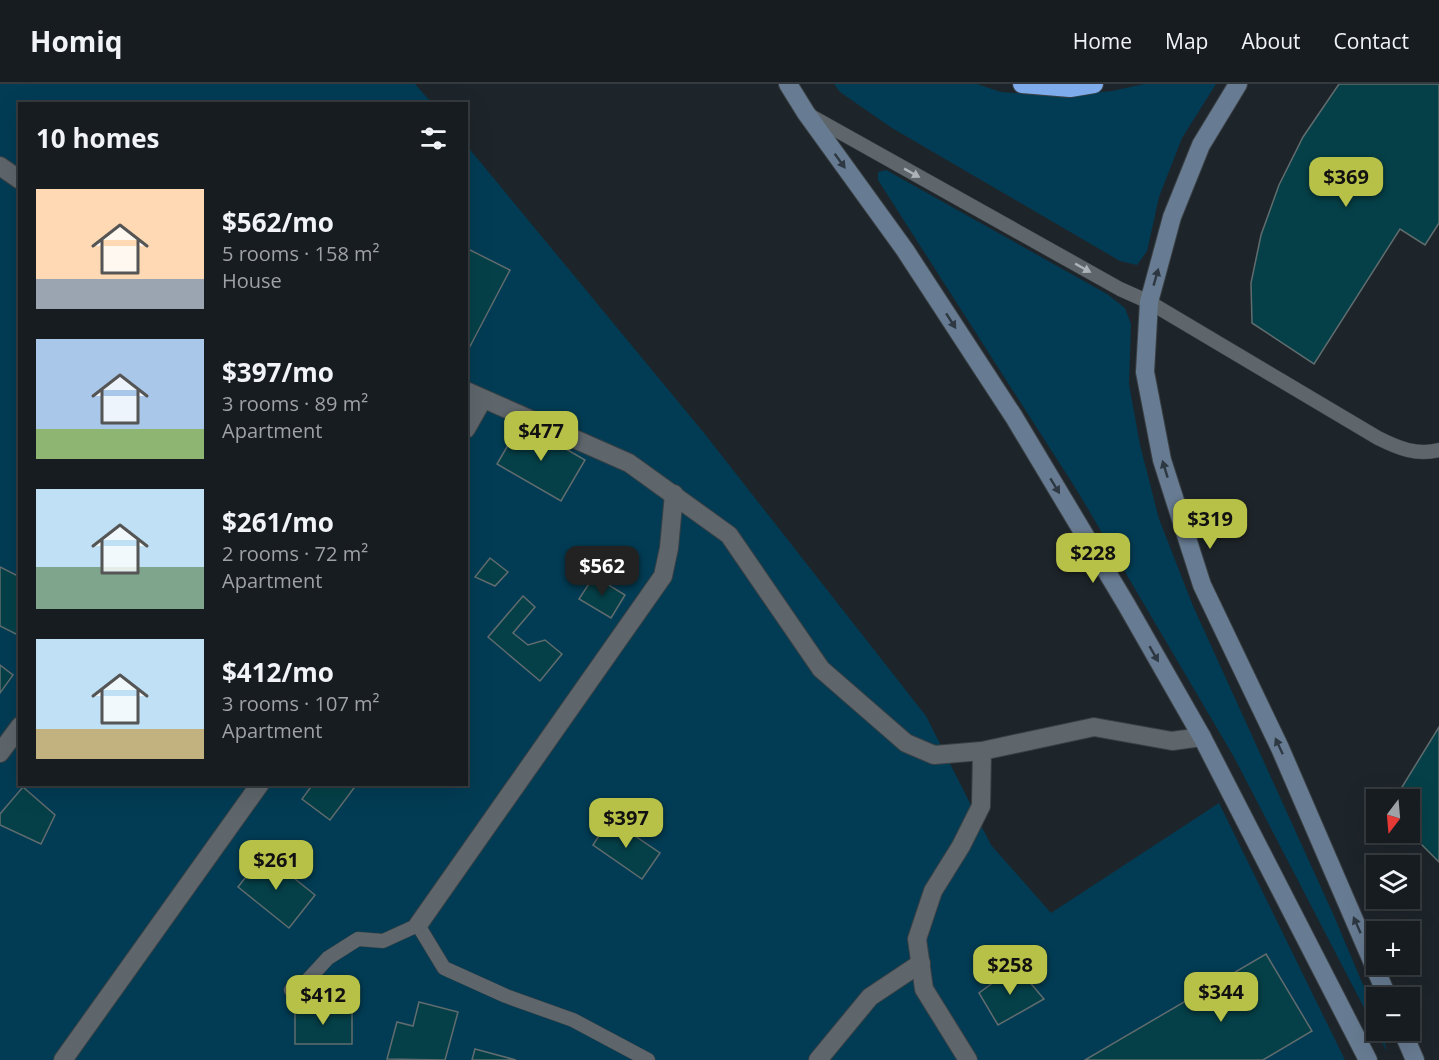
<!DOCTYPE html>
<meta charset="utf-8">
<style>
:root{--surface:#161c20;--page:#23292d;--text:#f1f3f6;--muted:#9ea1a5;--line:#353a3e;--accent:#b8c147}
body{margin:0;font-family:"Open Sans",sans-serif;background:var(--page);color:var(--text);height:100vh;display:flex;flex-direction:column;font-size:22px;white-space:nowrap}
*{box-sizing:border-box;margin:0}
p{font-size:20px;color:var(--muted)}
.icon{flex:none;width:33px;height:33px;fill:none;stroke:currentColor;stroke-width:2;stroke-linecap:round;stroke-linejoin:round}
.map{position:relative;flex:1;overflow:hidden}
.sheet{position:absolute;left:18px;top:18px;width:450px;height:684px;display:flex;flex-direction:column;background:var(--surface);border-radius:0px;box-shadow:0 6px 24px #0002,0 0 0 2px var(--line)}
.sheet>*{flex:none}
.needle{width:39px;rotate:196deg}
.controls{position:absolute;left:1366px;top:705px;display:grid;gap:12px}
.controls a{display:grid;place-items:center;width:54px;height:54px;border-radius:0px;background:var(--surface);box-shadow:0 6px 24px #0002,0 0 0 2px var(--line);font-size:30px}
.price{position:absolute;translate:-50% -51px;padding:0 14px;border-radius:12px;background:var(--accent);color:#111;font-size:20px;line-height:39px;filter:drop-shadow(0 2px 3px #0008)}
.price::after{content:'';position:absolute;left:50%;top:36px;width:18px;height:14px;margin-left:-9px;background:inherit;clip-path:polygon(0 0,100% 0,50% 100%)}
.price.selected{background:#222;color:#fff}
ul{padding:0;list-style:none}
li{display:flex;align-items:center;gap:18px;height:150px;padding:0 18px}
li span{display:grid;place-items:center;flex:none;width:168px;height:120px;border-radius:0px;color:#555}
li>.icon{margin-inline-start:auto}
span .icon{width:72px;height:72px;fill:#fffc;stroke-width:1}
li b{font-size:26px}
h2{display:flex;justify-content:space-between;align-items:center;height:72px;padding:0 18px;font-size:26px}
header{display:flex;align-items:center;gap:36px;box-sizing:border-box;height:84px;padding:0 30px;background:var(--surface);border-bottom:2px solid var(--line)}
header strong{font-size:28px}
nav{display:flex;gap:33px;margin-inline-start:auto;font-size:21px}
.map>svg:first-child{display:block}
.green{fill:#023c54}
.building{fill:#054048;stroke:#616c6e;stroke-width:1.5}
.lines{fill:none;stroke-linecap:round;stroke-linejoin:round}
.lane-casing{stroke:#3a4044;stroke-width:15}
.street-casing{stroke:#3a4044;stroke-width:20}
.secondary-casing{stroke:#3a4044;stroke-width:20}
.highway-casing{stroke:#3a4044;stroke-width:20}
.lane{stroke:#5e666c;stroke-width:14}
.street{stroke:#5e666c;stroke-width:18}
.secondary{stroke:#677b92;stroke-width:18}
.highway{stroke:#7dabeb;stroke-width:18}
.oneway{fill:#2d3842}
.oneway2{fill:#adb3b7}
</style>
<header>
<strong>Homiq</strong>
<nav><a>Home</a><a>Map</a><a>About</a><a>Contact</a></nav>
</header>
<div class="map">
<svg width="1439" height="976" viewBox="0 0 1439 976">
<rect width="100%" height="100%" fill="#1e252a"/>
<!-- green -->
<g class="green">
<path d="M0 0H415L432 19 20 20V700H466L467 62 704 349 926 632 991 761 1051 829 1219 719 1345 976H0Z"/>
<path d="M834 0H977L1001 8 1059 12 1112 7 1144 0H1216L1182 54 1159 113 1147 167 1137 181 1120 177 892 44 840 8Z"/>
<path d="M886 86 1107 210 1125 224 1131 240 1129 300 1140 361 1159 435 1193 522 1334 832 1377 934V946L1382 947 1387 968 1234 673 1078 408 878 96V88Z"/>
</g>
<!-- building -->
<g class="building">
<path d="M1339 0H1439V139L1425 161 1400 145 1314 280 1252 239 1251 199 1261 151 1279 101 1303 53Z"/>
<path d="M466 164 510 186 466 270Z"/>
<path d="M521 339 585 376 561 417 497 380Z"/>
<path d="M490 474 508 488 495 502 475 493Z"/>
<path d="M0 483 20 493V552L0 542Z"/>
<path d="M594 492 625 511 611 534 579 515Z"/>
<path d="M523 512 535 523 513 549 528 561 545 556 562 570 540 597 488 553Z"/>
<path d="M0 581 13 591 0 609Z"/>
<path d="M1439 643V778L1409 748 1410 716H1394Z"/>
<path d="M313 700H357L330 736 302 715Z"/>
<path d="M23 703 55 731 41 760 0 741V730Z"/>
<path d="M610 735 660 769 642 795 593 761Z"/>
<path d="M264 770 315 811 289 844 238 803Z"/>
<path d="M1266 870 1312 947 1263 976H1085Z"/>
<path d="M1016 882 1044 915 998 941 979 909Z"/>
<path d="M419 918 458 928 445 976 387 975 397 938 413 942Z"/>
<path d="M295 923 352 924V960H295Z"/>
<path d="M475 965 516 976H472Z"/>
</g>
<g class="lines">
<defs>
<g id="lane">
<path d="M811 32 1120 205 1149 218 1378 354C1398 364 1417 372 1439 366"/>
<path d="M291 906 304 900 328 874 358 855 383 857 418 841 444 884 506 912 573 936 648 976"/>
</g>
<g id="street">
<path d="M0 82 20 96"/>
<path d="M466 307 629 379 729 451 821 585 906 659 934 671 982 667 1094 643 1172 657 1202 653"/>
<path d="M466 345 483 315"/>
<path d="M0 669 20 642"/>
<path d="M418 841 663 492 669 464 674 410"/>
<path d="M63 976 260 700"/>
<path d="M818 976 870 913 921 879"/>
<path d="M968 976 924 905 917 855 933 807 961 762 981 722 982 667"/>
</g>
<g id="secondary">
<path d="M788 0 806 29 905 166 1014 333 1126 520 1202 653 1368 976"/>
<path d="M1238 0 1201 61 1172 133 1149 218 1145 288 1162 376 1202 501 1280 664 1388 914"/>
<path d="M1402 946 1415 976"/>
</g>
<path id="highway" d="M1022 0 1070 4 1094 0"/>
</defs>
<!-- lane casing -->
<use href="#lane" class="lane-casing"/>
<!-- street casing -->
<use href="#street" class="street-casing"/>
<!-- secondary casing -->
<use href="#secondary" class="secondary-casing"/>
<!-- highway casing -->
<use href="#highway" class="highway-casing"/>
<!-- lane -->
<use href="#lane" class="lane"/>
<!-- street -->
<use href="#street" class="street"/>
<!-- secondary -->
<use href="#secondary" class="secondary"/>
<!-- highway -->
<use href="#highway" class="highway"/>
</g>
<!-- one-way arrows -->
<defs><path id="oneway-solid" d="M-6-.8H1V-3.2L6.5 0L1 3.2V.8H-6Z" transform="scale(1.5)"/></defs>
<g class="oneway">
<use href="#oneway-solid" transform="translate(840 77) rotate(54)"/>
<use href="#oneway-solid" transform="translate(1156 193) rotate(-74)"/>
<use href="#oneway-solid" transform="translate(951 237) rotate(57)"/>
<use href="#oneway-solid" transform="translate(1165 385) rotate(-107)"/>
<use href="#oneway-solid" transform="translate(1055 402) rotate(59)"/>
<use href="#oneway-solid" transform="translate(1154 570) rotate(60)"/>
<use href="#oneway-solid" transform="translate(1279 662) rotate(-115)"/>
<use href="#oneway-solid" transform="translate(1357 841) rotate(-114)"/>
</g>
<g class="oneway2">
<use href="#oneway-solid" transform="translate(912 89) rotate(29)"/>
<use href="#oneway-solid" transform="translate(1083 184) rotate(29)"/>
</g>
</svg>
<div class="controls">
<a><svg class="needle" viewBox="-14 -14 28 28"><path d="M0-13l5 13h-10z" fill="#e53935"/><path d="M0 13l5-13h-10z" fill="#9ea1a5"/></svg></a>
<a><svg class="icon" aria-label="layers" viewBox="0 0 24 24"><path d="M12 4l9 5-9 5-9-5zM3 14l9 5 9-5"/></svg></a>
<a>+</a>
<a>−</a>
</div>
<b class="price" style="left:1346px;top:124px">$369</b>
<b class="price" style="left:541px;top:378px">$477</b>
<b class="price" style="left:1210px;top:466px">$319</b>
<b class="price" style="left:1093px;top:500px">$228</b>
<b class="price selected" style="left:602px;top:513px">$562</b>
<b class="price" style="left:626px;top:765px">$397</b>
<b class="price" style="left:276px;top:807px">$261</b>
<b class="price" style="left:1010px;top:912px">$258</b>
<b class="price" style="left:1221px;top:939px">$344</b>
<b class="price" style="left:323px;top:942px">$412</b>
<section class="sheet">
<h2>10 homes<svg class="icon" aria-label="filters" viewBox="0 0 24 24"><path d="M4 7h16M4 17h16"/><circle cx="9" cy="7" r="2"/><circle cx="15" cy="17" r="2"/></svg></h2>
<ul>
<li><span style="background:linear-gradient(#ffd9b3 75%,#9aa5b1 0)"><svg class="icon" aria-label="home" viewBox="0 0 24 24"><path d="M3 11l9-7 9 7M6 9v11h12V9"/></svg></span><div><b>$562/mo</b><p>5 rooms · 158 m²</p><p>House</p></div></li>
<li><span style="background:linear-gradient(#a9c7e8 75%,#8fb573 0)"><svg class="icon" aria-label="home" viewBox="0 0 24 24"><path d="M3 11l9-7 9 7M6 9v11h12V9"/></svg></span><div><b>$397/mo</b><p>3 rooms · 89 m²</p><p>Apartment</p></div></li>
<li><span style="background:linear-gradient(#bfe0f5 65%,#7fa58c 0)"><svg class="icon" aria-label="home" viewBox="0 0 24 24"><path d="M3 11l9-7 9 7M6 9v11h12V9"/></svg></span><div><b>$261/mo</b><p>2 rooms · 72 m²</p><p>Apartment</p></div></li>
<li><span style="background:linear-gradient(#bfe0f5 75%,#c2b280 0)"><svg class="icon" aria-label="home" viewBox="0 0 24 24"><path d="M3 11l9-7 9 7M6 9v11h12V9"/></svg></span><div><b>$412/mo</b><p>3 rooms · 107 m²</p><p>Apartment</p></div></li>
</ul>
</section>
</div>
